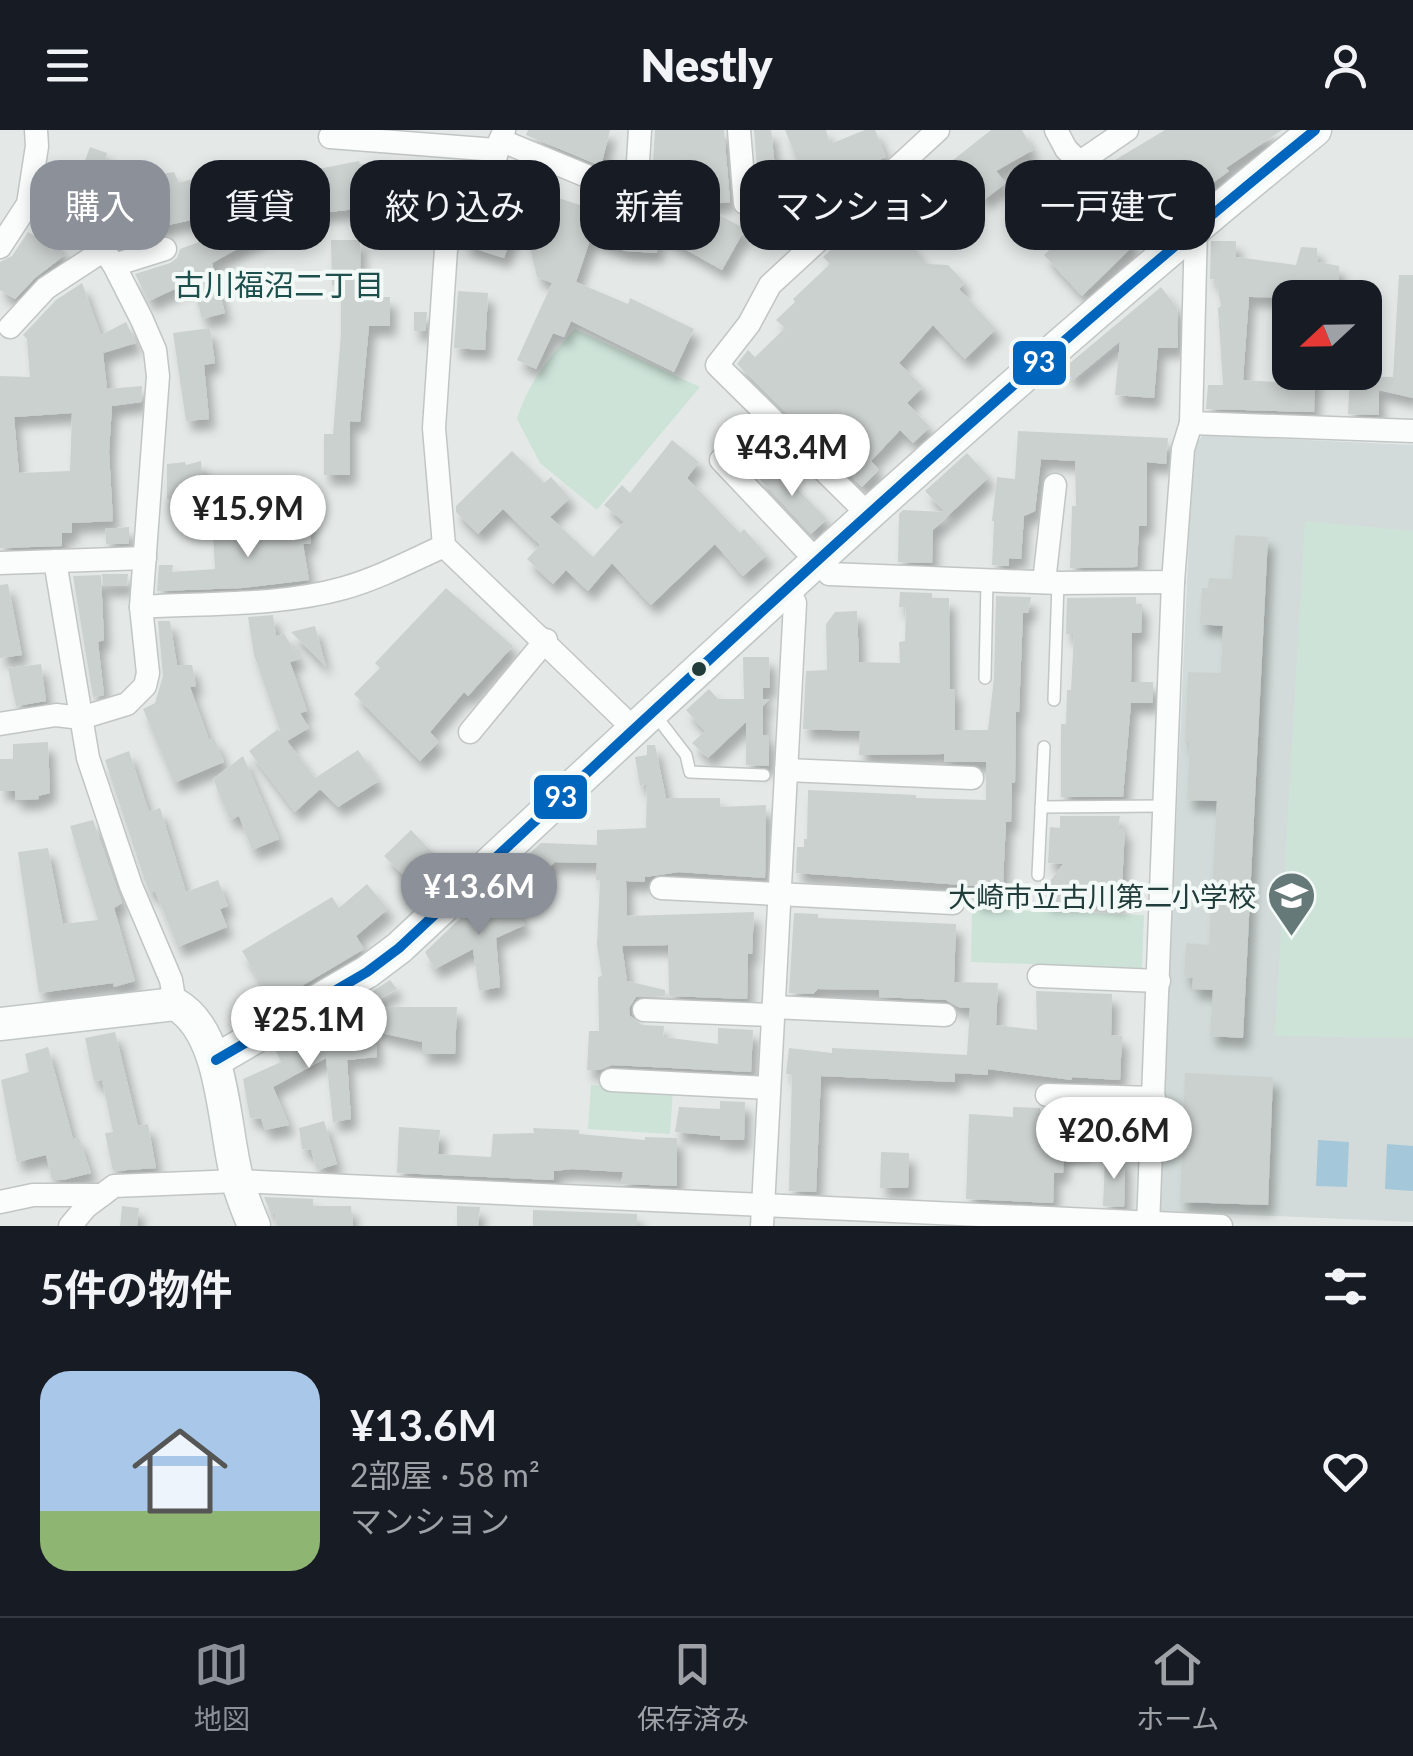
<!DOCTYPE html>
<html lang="ja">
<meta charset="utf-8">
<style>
:root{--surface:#171b24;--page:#20242c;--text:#f1f3f6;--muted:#9ea1a6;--line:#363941;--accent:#8c9099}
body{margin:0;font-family:Lato,"Noto Sans JP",sans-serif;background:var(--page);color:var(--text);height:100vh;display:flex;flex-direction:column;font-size:38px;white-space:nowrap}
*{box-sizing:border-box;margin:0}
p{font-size:32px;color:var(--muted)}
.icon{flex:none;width:55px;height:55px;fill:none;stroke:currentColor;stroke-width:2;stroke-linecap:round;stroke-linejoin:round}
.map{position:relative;height:1096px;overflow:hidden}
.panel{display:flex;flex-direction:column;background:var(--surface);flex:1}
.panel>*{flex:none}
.hud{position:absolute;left:30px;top:30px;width:1355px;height:90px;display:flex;gap:20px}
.needle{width:65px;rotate:248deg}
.controls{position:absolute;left:1272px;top:150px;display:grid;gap:20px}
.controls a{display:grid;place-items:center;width:110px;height:110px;border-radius:20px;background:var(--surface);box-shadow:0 5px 15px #0003;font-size:50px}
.price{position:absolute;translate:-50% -85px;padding:0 22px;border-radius:35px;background:#fff;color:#222;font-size:32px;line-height:65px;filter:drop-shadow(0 2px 5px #0008)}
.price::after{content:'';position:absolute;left:50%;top:60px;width:30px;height:22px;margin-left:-15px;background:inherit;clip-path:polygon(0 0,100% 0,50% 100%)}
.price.on{background:var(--accent);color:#fff}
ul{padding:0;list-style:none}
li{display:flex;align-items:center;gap:30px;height:250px;padding:0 40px}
li span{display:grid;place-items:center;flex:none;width:280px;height:200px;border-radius:30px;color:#555}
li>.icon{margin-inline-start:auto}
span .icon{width:120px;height:120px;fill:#fffc;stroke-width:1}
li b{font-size:42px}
h2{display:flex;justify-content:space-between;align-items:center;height:120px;padding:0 40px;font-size:42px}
.tag{padding:0 35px;border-radius:30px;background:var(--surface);box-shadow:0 5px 15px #0003;font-size:35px;line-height:90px}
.tag.on{background:var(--accent);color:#fff}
header{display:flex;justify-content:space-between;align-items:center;height:130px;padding:0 40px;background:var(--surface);font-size:45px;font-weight:800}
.tab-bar{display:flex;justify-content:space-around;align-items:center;height:140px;border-top:2px solid var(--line);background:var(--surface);font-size:28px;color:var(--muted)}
.tab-bar a{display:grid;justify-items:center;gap:5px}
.tab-bar .on{color:var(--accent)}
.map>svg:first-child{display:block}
.built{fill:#d2dbd9}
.green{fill:#cde3d8}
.water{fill:#a4c7d9}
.building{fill:#cbd1cf;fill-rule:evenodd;filter:url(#shadow)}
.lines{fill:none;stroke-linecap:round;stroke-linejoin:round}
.lane-casing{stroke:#c1c6c5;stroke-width:14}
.street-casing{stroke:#c1c6c5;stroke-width:25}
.secondary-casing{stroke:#c0c7c6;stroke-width:35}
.lane{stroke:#fbfcfc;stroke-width:11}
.street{stroke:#fbfcfc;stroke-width:22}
.secondary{stroke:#fbfcfc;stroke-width:32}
.bus-1-casing{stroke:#f2f9f6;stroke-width:18}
.bus-1{stroke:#0065bd;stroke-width:10}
.bus-dot{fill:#213d3b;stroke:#f2f9f6;stroke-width:4}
.labels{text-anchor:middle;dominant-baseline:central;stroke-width:8;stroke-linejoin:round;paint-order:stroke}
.poi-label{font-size:28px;fill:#213d3b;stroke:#f2f9f6;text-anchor:end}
.neighbourhood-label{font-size:30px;fill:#1d504d;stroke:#f2f9f6}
.line-badge{stroke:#f2f9f6;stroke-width:4}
.badge-label{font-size:28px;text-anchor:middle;font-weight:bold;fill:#fff}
</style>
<header><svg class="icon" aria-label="menu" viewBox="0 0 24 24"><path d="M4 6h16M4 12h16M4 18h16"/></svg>Nestly<svg class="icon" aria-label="person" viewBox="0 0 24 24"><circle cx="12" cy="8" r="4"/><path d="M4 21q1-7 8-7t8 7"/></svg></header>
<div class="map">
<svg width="1413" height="1096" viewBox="0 0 1413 1096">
<defs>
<filter id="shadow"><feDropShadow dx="6" dy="10" stdDeviation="5" flood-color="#0004"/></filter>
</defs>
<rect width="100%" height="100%" fill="#e4e9e8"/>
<!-- built -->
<path class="built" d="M1203 305 1413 315V1092L1159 1081 1193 317Z"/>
<!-- green -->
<g class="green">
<path d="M575 199 700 257 597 380 540 333 517 289C527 254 551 225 575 199Z"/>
<path d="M1305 391 1413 401V908L1275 906Z"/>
<path d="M972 779 1144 785 1142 838 971 832Z"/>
<path d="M591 955 673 961 670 1004 588 999Z"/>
</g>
<!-- water -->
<g class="water">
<path d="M1318 1010 1349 1012 1347 1057 1316 1056Z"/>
<path d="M1387 1014 1413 1016V1061L1385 1059Z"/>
</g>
<!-- building -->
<g class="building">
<path d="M528 0H610L601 36 526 5Z"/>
<path d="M655 0H724L730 72 702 75 745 99 722 140 658 104 657 123 625 121 591 107 576 152 628 174 630 168 694 199 674 242 571 191 564 207 553 203 536 239 517 230 552 153 537 147 521 79 504 128 463 115 470 96 496 71 504 50 509 52 512 43 539 54 537 61 589 78 591 75 634 93 635 78 644 70 652 49Z"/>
<path d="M754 0H771L778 66 759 63Z"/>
<path d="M785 0H826L830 14 865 0H875L886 27 833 51 838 65 815 74Z"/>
<path d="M991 0H1022L1033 20 996 41 1006 53 984 70 953 30Z"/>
<path d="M1165 0H1282L1226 38 1229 41 1161 91 1134 59 1130 61 1105 36Z"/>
<path d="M90 17 107 23 88 90 63 81 72 52 77 53Z"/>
<path d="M359 31 360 34 427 43 428 35 475 42 472 53 453 71 440 67 364 70 365 78 284 87 277 47Z"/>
<path d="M174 42 179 53 208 44 219 84 127 104 123 87 156 77 152 46Z"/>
<path d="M879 76 927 134 948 135 965 153 959 159 996 199 965 229 933 195 899 233 923 257 907 273 930 297 913 313 900 300 871 331 879 340 862 357 737 234 748 220 755 227 785 198 776 190 795 172 793 169 830 134 823 127Z"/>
<path d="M1103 78 1132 110V117L1082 166 1044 125 1065 105 1069 109Z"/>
<path d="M281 82 286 92 212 133 225 183 202 189 192 151 149 171 135 144 170 133 177 128 180 119Z"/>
<path d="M28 102 45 111 50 108 66 124 35 148 15 169 0 160V132L12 126Z"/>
<path d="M331 110H360L361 167H390V196H369L360 292 350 291V345H324V304H333L341 203V155H332Z"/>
<path d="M1211 111H1236V127L1296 135 1301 117 1317 118 1318 132 1339 136 1338 168 1249 167 1243 250 1291 253V243H1315L1314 282 1206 279 1208 255H1223L1218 178 1221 176 1216 149H1210Z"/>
<path d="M1399 145H1413V268L1379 260V285L1348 284 1350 246 1393 247Z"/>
<path d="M82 153 101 205 126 192 136 213 103 223 107 259 142 256 141 272 112 276 109 322 113 391 72 393V403H62V416L0 418V246L30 247 27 209 23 205 56 170ZM72 283 70 341 19 343 14 287Z"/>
<path d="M1161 157 1177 178 1178 218H1158L1154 268 1115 265 1120 211 1073 250 1064 238Z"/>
<path d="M458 161 488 163 485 220 454 218Z"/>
<path d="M414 182H427L425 201H414Z"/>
<path d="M210 198 215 233 204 235 209 289 186 291 173 203Z"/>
<path d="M1018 301 1168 308 1166 334 1147 332V396H1139L1137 437 1070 438 1072 376H1076L1075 331 1041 329 1035 381 1024 386 1021 429 1009 428V436L992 435 994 391H992L997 347 1015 349Z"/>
<path d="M672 310 699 332 687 348 740 403 744 399 767 425 743 446 715 414 651 475 612 433 588 461 566 440 553 454 527 429 540 415 503 379 478 404 456 382V376L512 321 544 353 551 347 570 368 550 387 593 427 624 392 604 375 622 355 630 363Z"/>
<path d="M967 323 989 347 933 400 932 433 898 432 899 384 903 380 945 382 925 361Z"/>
<path d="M201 331 204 366 167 369V334L185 332 186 335Z"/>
<path d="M772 333 827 389 811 404 758 347Z"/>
<path d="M310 388 311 413 303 414 309 450 242 458 157 461 159 435H173L172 442 215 439 213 404 283 399V390Z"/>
<path d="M129 397V414H106L105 399Z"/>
<path d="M1235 405 1268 407 1243 908 1210 906 1213 860 1192 859 1193 848 1184 847 1186 813 1209 815 1217 671 1187 670 1190 612H1185L1188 542 1221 543 1223 496 1200 494 1202 458H1208L1209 448 1232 449Z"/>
<path d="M102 444H128L127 456H103Z"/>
<path d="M101 445 104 510 98 512 104 565 93 567 73 446Z"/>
<path d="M8 454 22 525 0 528V455Z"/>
<path d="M446 458 513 516 468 566 464 562 430 602 439 612 420 631 354 564 380 538 375 533Z"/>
<path d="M900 462 932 463V468H949L950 559H955V600H988L994 548 996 466 1031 467 1028 483H1023L1019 582H1016L1015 653H1012L1011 692H1006L1002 772 975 771 976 756 796 743 797 717H804V709H807L808 660 916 665V668L986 670V632H944V624L859 625 860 601 803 599 806 541 827 540 826 494 835 482 857 481 859 532 900 533 899 512 905 511 906 477H899Z"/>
<path d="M1136 467V474H1142L1141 503H1132L1131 552H1153V573H1131L1123 667H1061V594H1066L1067 560H1071L1074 504H1066L1067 468Z"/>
<path d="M273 485 276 506 284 504 300 529 290 532 307 581 300 583 309 598 287 611 315 648 358 620 379 651 338 677 320 659 295 682 249 621 278 599 281 603 254 525 248 487Z"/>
<path d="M158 491H170L177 535H192L196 556 190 557 209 610 214 608 224 632 174 653 143 579 155 573 163 546Z"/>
<path d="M315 496 326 537 291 502Z"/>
<path d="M743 527H769L770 558H763V569H770L763 576V605H769V636L746 635V592L708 628 692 613 705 601 686 580 709 559 718 569H744Z"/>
<path d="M41 534 46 571 16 576 8 538Z"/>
<path d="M48 612 50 663 38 666 39 669 15 670V661H0V629H13V614Z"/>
<path d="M647 615H655L666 668H720V677L766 675 765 748 679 742 645 747V752L626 751 627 786 754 782 752 824H748L747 869 669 866 668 815 622 816 627 851 665 860V866L636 867 629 878 630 886 642 895 664 896 663 907 718 914V898L753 900 751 942 612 935 600 940H587L589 901H599L598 847 602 846 597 815 600 750H596L597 733 555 732 521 761 506 745 541 713 597 715V700L646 698 647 654 640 656 635 627 647 625Z"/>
<path d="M129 621 149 682 160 678 186 762 218 750 228 776 220 779 227 797 178 817 155 761 150 763 145 751 105 630Z"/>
<path d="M243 626 279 709 252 720 239 686 230 690 213 649Z"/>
<path d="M1060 686H1120L1118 698H1125L1121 775 1093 771 1044 772V759L1063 734 1048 733 1050 697 1060 698Z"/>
<path d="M93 690 122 773 114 778 135 851 114 857 113 853 39 863 18 722 48 718 63 794 98 790 70 696Z"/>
<path d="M411 700 434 724 408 750 384 726Z"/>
<path d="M367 754 388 779 356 806 364 819 273 873 242 821 332 767 339 778Z"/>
<path d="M508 761 525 795 496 808 500 857 479 861 473 819 435 839 425 822 471 778Z"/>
<path d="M794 783 818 784V788L956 794 954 852 998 853 996 895 1037 900 1036 861 1112 864 1111 905 1122 906 1120 950 1072 947V950L988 939V945L955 943V952L821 946 816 1062 789 1061 792 944H786L789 918 832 923V918L967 925 970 878 958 877 946 870 879 867V860L818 859 813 864 789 863Z"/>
<path d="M390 850 397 859 362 877 357 871Z"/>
<path d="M362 877H457L455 924H422V912L381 903Z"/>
<path d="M327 888 339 905 375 901 377 927 347 930 351 989 333 992 326 928 273 957 289 995 265 1000 261 989 250 988 243 949 281 932 275 919Z"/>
<path d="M115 902 138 996 148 994 156 1038 113 1041 105 1003 113 1002 102 950 94 951 85 908Z"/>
<path d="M48 917 73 1009 79 1008 91 1043 63 1050H52L46 1025 17 1032 1 950 29 942 25 924Z"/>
<path d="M1185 943 1273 947 1268 1075 1180 1072Z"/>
<path d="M720 971 745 972 744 1010H720V1006L675 1002 679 977 720 979Z"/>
<path d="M1013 977 1040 978 1041 986H1076L1086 1021H1064L1063 1043H1054L1053 1073 966 1069 969 984 1013 987Z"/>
<path d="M324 991 337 1034 317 1040 311 1020 302 1019 299 998Z"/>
<path d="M399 997 440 1000 438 1024 491 1027 493 1004 534 1003 533 998 579 1000V1004L645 1010V1007L677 1008V1056L621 1054 623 1042 572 1039 554 1041V1050L397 1043Z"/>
<path d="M881 1022 909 1023 908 1058H880Z"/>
<path d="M1105 1028H1125L1124 1077 1103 1076Z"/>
<path d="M264 1067 313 1069V1076H351L353 1096H276L275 1084H271Z"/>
<path d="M122 1076 139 1078 137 1096H120Z"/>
<path d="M457 1076 480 1077 478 1096H457Z"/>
<path d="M533 1080 637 1084V1096H533Z"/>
</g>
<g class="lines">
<defs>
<g id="lane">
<path d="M985 548 987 450"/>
<path d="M1054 570 1058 453"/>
<path d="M656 586 686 625 690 642 764 645"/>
<path d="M1041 677 1162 676"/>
<path d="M1038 745 1044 617"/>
</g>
<g id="street">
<path d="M504 0 485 61 457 88 446 119 434 298 444 416 634 599"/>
<path d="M739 0 745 73 822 106"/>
<path d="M1056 0 1066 19 1169 120"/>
<path d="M330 7 496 20"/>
<path d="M500 10 630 64 637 47 640 0"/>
<path d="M1080 32 1127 0"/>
<path d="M393 83 440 82 457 88"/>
<path d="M0 117 28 74"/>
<path d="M114 135 165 119"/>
<path d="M10 197 46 158 104 120"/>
<path d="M1191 293 1413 301"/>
<path d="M721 330 829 444 1058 453 1173 452"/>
<path d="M868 384 717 235 749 194 770 155 938 0"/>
<path d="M55 431 88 628 131 756 171 850 175 874"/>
<path d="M0 433 145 428"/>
<path d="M1044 452 1055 355"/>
<path d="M141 477C207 473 280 476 344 458 379 448 411 431 444 416"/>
<path d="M0 594 56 585 81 588 127 574 145 556 148 543 141 477 158 246 155 220 142 190 114 135 97 110 46 90 28 74 37 16 36 0"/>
<path d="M470 602 546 510"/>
<path d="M786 640 972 648"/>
<path d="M661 758 953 773"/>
<path d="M1039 846 1159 851"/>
<path d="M773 877 945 885"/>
<path d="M644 880 773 885"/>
<path d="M611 950 769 958"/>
<path d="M1047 965 1154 968"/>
<path d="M0 1072 33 1065H102"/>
<path d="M70 1096 86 1077 114 1056 237 1051 1221 1096"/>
<path d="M762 1096 795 473 787 455"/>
<path d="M1148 1096 1173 452 1183 319 1191 293 1196 97"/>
</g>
<g id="secondary">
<path d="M0 894 175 874C226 902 223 1001 238 1052 242 1067 248 1081 254 1096"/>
<path d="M216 930 367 842 399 818C699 538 997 258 1315 0"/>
</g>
</defs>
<!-- lane casing -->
<use href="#lane" class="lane-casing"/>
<!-- street casing -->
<use href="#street" class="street-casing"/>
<!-- secondary casing -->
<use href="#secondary" class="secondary-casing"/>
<!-- lane -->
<use href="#lane" class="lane"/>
<!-- street -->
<use href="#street" class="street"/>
<!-- secondary -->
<use href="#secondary" class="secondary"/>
<defs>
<path id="bus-1" d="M216 930 367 842 399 818C699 538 997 258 1315 0"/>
</defs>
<!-- bus-1 casing -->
<use href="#bus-1" class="bus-1-casing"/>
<!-- bus-1 -->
<use href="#bus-1" class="bus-1"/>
</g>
<!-- icons -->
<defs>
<symbol id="school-pin" viewBox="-11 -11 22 30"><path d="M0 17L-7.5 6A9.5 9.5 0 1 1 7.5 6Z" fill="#657978" stroke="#f2f9f6"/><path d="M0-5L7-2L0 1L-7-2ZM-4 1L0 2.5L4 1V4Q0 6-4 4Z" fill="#fff"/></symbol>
</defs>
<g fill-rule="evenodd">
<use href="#school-pin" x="1264" y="738" width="55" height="75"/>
</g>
<!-- markers -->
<circle class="bus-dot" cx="699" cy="539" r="9"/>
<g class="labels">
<!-- poi labels -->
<g class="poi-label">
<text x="1256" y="766">大崎市立古川第二小学校</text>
</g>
<!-- neighbourhood labels -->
<g class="neighbourhood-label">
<text x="279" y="154">古川福沼二丁目</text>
</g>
</g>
<g class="line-badge">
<rect x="1011" y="209" width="57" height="48" rx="10" fill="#0065bd"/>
<rect x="532" y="643" width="57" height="48" rx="10" fill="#0065bd"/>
</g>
<g class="badge-label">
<text x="1039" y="242">93</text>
<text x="561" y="677">93</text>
</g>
</svg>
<div class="controls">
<a><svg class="needle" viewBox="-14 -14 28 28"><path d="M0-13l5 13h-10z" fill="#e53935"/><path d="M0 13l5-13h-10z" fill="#9ea1a6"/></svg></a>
</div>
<b class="price" style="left:792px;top:369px">¥43.4M</b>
<b class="price" style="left:248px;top:430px">¥15.9M</b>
<b class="price on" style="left:479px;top:808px">¥13.6M</b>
<b class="price" style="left:309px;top:941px">¥25.1M</b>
<b class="price" style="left:1114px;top:1052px">¥20.6M</b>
<div class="hud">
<a class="tag on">購入</a>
<a class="tag">賃貸</a>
<a class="tag">絞り込み</a>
<a class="tag">新着</a>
<a class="tag">マンション</a>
<a class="tag">一戸建て</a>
</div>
</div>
<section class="panel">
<h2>5件の物件<svg class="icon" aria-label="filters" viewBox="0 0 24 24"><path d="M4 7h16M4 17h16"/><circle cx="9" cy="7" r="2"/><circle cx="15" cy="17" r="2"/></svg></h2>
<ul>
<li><span style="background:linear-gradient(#a9c7e8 70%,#8fb573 0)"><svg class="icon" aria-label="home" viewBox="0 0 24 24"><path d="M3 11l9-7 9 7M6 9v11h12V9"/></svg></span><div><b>¥13.6M</b><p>2部屋 · 58 m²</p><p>マンション</p></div><svg class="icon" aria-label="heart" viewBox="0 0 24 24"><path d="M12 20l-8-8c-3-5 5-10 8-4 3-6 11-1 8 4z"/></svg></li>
</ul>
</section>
<nav class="tab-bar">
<a class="on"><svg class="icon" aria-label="map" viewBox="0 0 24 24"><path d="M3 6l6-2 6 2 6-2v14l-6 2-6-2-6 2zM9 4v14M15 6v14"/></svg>地図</a>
<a><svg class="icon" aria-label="saved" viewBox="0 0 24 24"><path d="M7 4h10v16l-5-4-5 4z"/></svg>保存済み</a>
<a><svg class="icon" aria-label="home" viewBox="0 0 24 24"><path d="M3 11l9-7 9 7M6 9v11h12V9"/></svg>ホーム</a>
</nav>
